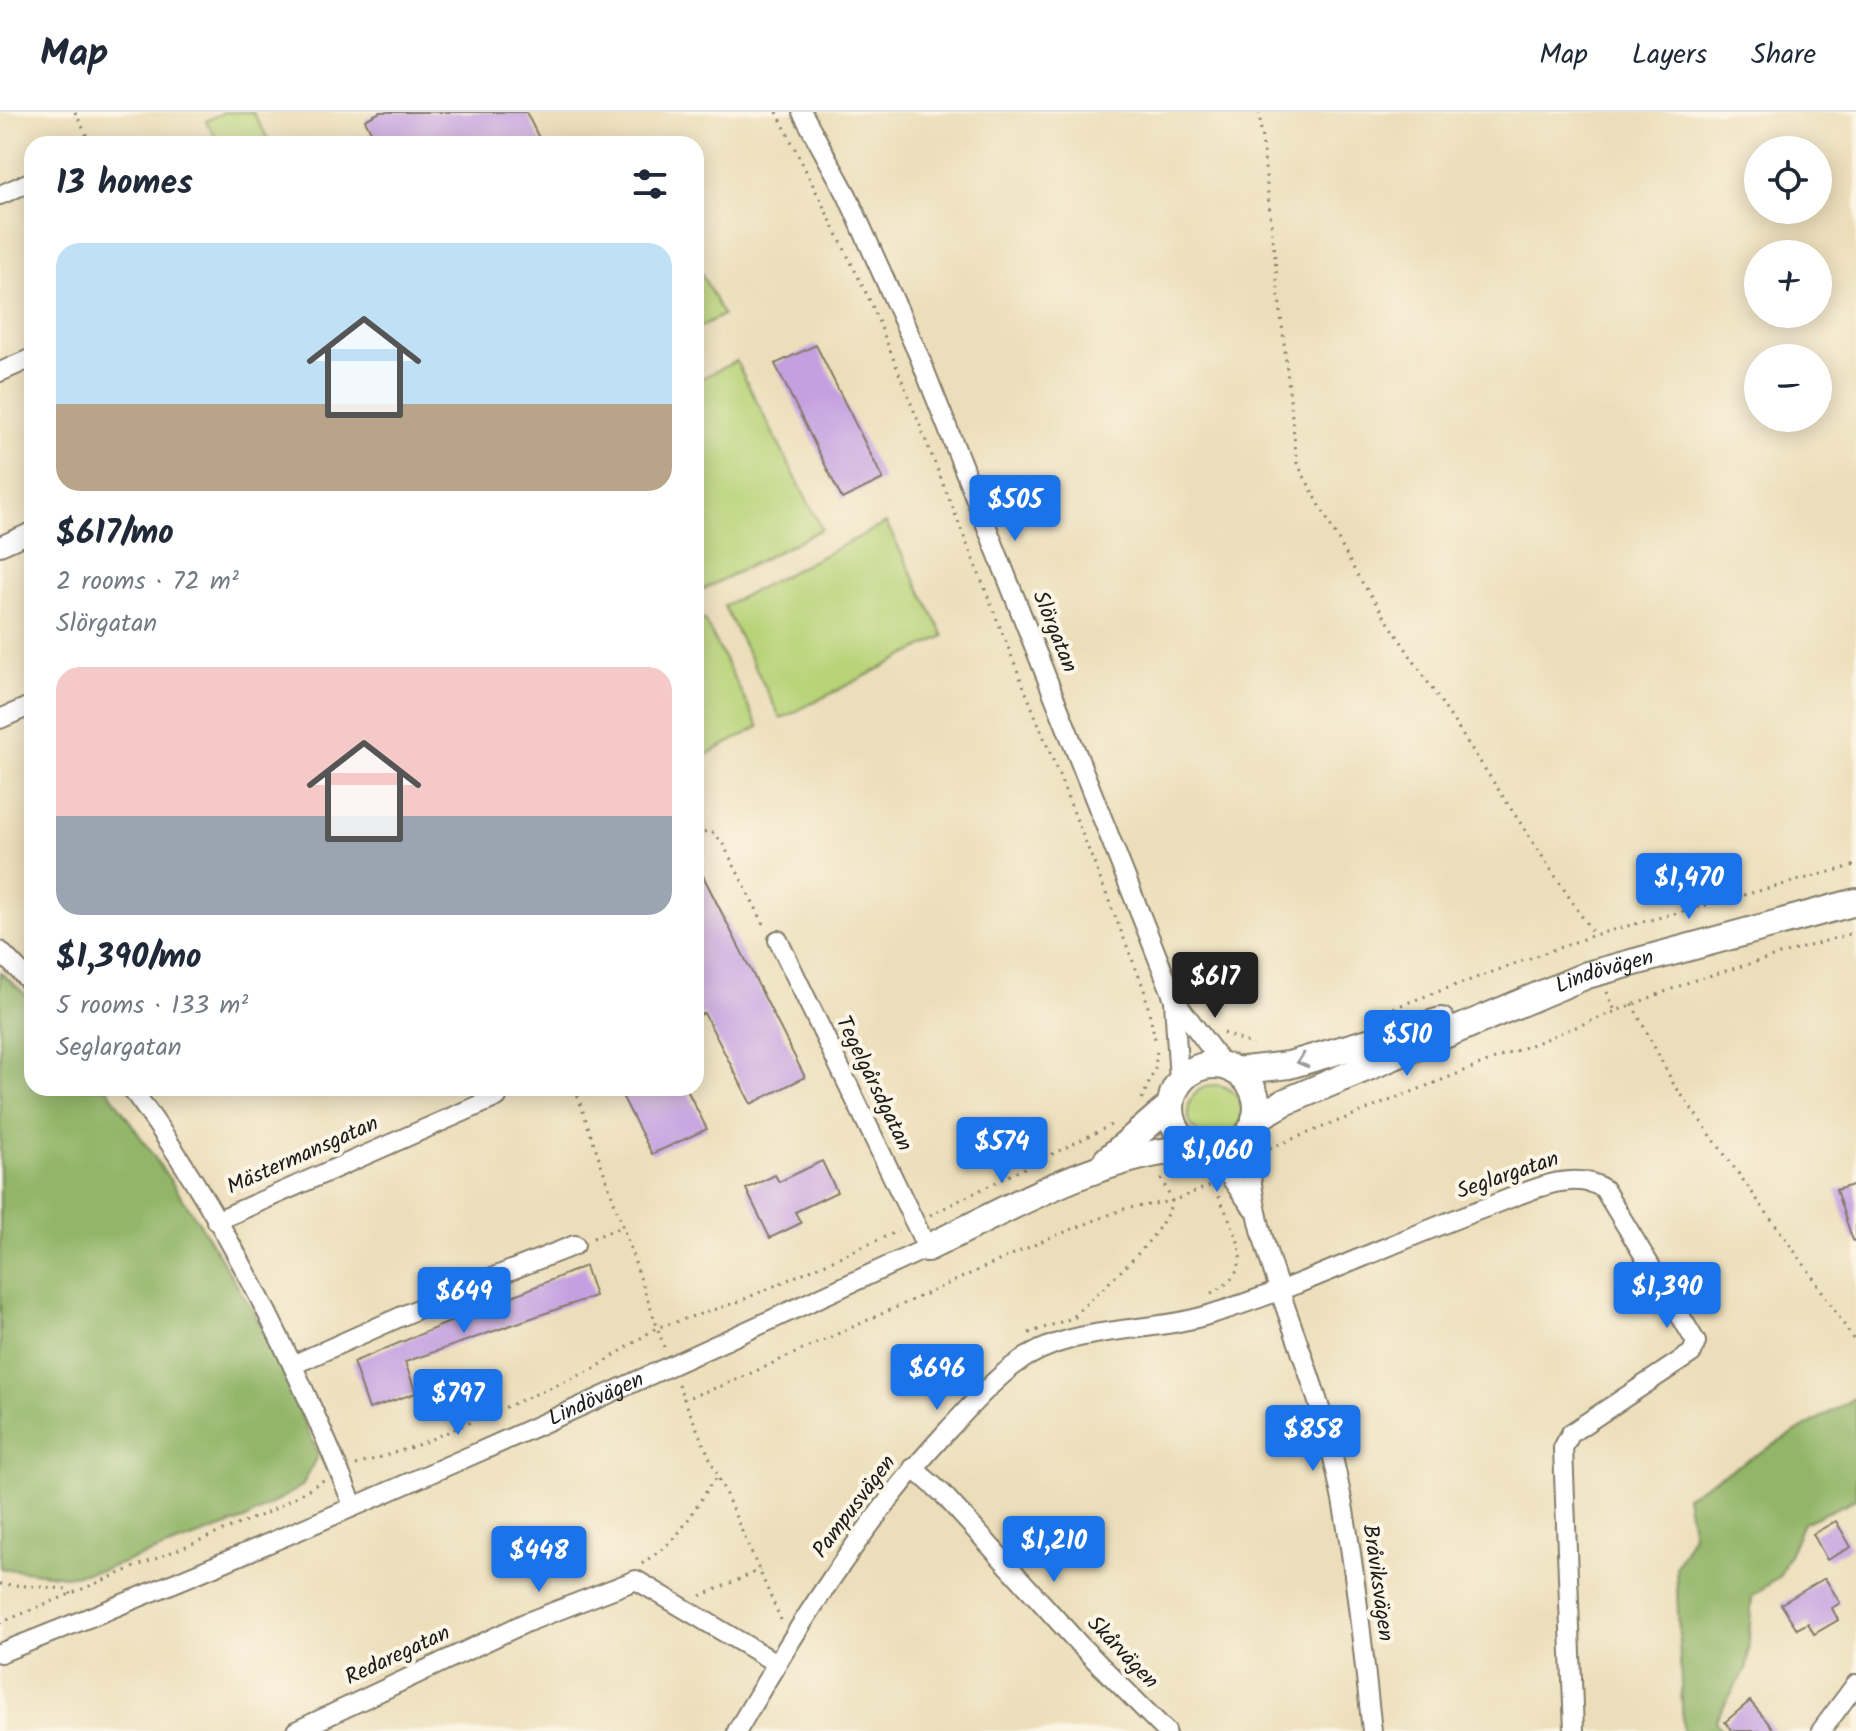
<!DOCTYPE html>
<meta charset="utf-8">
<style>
:root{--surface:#fff;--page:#f2f2f3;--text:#1f2937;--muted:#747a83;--line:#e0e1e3;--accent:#1a73e8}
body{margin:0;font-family:Kalam,sans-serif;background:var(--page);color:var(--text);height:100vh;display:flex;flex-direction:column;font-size:30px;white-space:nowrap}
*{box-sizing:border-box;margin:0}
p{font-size:26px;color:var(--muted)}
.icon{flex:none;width:44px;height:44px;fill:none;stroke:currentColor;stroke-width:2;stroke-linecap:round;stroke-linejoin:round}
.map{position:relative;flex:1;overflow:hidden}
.sheet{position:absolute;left:24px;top:24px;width:680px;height:960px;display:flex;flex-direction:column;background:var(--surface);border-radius:24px;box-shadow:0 4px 20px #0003}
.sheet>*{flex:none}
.buttons{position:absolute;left:1744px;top:24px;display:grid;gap:16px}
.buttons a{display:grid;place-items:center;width:88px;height:88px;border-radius:50%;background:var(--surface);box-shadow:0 4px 20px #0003;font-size:40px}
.price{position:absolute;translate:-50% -68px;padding:0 18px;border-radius:8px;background:var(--accent);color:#fff;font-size:26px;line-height:52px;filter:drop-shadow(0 2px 4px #0008)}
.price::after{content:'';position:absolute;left:50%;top:48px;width:24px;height:18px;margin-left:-12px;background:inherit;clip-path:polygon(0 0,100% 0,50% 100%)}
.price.current{background:#222;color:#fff}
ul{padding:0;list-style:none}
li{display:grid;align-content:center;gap:16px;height:424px;padding:0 32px}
li span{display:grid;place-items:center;height:248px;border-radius:24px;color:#555}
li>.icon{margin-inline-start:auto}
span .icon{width:144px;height:144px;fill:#fffc;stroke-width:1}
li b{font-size:34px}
h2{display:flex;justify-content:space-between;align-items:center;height:96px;padding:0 32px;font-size:34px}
header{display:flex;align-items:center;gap:48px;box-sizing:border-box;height:112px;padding:0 40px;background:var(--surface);border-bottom:2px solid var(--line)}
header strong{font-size:38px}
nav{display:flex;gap:44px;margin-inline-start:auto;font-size:28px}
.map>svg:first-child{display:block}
.green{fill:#b8d378;stroke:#6a784a;stroke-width:2}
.forest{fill:#92b568;stroke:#576842;stroke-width:2}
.building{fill:#c5a0e1}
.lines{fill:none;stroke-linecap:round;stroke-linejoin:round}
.minor-casing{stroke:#847d6b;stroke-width:22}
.secondary-casing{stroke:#847d6b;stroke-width:30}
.path{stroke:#847d6b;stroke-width:3;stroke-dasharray:2 6;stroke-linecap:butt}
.minor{stroke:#fff;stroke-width:18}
.secondary{stroke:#fff;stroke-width:26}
.oneway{stroke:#999}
.labels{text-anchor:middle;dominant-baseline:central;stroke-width:8;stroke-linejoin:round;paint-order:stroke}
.street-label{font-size:22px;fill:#1c1c1c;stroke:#fcf5e5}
</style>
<header>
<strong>Map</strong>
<nav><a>Map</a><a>Layers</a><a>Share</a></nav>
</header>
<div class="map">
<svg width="1856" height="1619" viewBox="0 0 1856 1619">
<rect width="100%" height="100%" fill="#fcf5e5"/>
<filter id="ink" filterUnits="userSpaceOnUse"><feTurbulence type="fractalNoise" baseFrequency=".0125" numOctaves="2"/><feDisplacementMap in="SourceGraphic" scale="16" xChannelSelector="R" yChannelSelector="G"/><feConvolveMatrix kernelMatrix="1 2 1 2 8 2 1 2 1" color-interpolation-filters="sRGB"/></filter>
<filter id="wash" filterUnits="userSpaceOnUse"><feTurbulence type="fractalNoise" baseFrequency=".006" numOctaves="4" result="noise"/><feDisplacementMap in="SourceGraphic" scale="32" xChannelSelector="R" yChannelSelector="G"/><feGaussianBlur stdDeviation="1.8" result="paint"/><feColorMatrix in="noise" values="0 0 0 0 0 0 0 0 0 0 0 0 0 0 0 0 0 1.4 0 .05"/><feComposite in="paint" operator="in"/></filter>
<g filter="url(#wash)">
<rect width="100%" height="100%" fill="#ecdeba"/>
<!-- green -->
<g class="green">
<path d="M224 0H253L271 32H219L206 9Z"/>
<path d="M696 151 723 203 696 217Z"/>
<path d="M736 249 822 417 696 481V269Z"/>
<path d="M886 411 944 524 781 607 724 494Z"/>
<path d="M704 507 759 615 696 648V511Z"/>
<circle cx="1215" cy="1000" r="27"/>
</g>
<!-- forest -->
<g class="forest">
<path d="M0 860 32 888V976H107L200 1112 266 1221 318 1342 302 1374 244 1408 103 1458 65 1464 0 1456Z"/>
<path d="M1856 1285V1387L1803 1411 1779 1465 1752 1484 1747 1555 1715 1609 1722 1619H1683L1676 1454 1693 1422 1686 1384Z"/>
</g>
<g id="blocks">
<!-- building -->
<g class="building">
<path d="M380 0H526L542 32H377L365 8Z"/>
<path d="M816 233 883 367 842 387 775 252Z"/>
<path d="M696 750 805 965 751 992 704 901 696 905Z"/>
<path d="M618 976H686L707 1017 652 1042Z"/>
<path d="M822 1049 837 1080 795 1100 801 1111 770 1126 746 1077 775 1063 779 1070Z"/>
<path d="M1856 1072V1128L1853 1129 1836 1078Z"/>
<path d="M585 1154 595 1184 405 1250 416 1281 369 1297 353 1250Z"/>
<path d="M1836 1409 1851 1435 1827 1448 1813 1422Z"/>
<path d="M1825 1466 1840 1491 1832 1496 1838 1508 1814 1522 1808 1511 1797 1517 1781 1492Z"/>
<path d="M1750 1589 1775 1619H1733L1725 1610Z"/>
</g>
</g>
</g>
<g filter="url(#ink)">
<use href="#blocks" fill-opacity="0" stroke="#847d6b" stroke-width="2"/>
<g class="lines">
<defs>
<g id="minor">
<path d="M802 0 847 83 919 244 1174 887 1224 954"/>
<path d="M0 83 32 69"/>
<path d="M0 260 32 246"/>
<path d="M0 434 32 420"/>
<path d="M0 607 32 593"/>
<path d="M0 839 32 872"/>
<path d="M1174 889 1179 969"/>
<path d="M131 976C225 1103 294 1247 353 1393"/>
<path d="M1249 1021C1246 1119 1297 1213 1323 1307 1352 1408 1360 1515 1372 1619"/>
<path d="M1211 1039 1251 1094"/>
<path d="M216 1109 497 985"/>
<path d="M295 1252 458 1179 575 1133"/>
<path d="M913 1356 942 1381 1079 1532 1166 1619"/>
<path id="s1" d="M0 1541C314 1418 622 1277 927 1136L778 828"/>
<path d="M296 1619 525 1511 636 1468 776 1551"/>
<path d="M737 1619C798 1513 865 1408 948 1318 969 1296 989 1272 1013 1254 1070 1211 1142 1223 1208 1203 1305 1174 1396 1128 1490 1094 1523 1082 1573 1055 1604 1077L1696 1230 1692 1241 1571 1321 1563 1336 1574 1619"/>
<path d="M1821 1619 1856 1572"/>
</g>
<g id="secondary">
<circle cx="1214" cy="996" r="43"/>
<path d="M1235 959 1289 953 1441 909"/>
<path id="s2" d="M1255 1007 1285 990 1587 863 1856 790"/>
<path d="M1107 1048 1171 993"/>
<path d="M927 1136C1013 1095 1101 1041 1197 1036"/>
</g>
</defs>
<!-- minor casing -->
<use href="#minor" class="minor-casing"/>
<!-- secondary casing -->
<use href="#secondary" class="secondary-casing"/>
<!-- path -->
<g class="path">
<path d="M75 0 91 32"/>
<path d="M777 0 872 193 1144 877 1156 931"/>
<path d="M1259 0 1297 351 1356 461 1594 823"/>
<path d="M696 719 714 721 723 732 765 814"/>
<path d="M1607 880 1615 899"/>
<path d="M1632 892 1673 971 1808 1158 1856 1231"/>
<path d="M1371 904 1594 823 1856 753"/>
<path d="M1223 921 1253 933"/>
<path d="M575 976 664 1235"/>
<path d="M514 980 526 976"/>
<path d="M1142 987 1155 957 1157 937"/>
<path d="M1270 1036 1692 869 1856 820"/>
<path d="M930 1103 1113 1012"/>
<path d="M593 1126 623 1114"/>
<path d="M1211 1181C1261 1158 1235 1121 1218 1083"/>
<path d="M1074 1204C1103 1174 1161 1129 1172 1089L1160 1064"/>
<path d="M1029 1221 1078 1204"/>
<path d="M678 1272 684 1287"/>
<path d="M356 1353 415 1334 594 1257 656 1216 738 1190 898 1119"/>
<path d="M642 1452C653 1443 667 1435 676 1424 688 1411 711 1368 720 1363"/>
<path d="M0 1472 67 1477 72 1483"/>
<path d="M701 1484 760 1458"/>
<path d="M781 1508 684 1287 727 1272 1047 1127 1124 1097 1172 1089 1212 1073"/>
<path d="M0 1511 271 1399 324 1368"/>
</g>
<!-- minor -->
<use href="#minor" class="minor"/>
<!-- secondary -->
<use href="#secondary" class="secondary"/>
</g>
<!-- one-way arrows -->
<defs><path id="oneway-chevron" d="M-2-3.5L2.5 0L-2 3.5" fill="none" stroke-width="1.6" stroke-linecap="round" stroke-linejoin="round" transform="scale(2)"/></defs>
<use class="oneway" href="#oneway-chevron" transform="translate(1302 949) rotate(164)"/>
</g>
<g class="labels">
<!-- street labels -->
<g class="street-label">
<text transform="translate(1054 520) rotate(68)">Slörgatan</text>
<text stroke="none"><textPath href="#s2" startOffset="380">Lindövägen</textPath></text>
<text transform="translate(873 972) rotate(64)">Tegelgårsdgatan</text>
<text transform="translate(303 1044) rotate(-24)">Mästermansgatan</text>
<text transform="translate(1508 1064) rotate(-19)">Seglargatan</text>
<text stroke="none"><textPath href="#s1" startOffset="648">Lindövägen</textPath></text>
<text transform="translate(855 1395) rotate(-53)">Pampusvägen</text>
<text transform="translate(1377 1471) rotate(82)">Bråviksvägen</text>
<text transform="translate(1122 1541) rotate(46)">Skårvägen</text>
<text transform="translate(398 1544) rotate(-25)">Redaregatan</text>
</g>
</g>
</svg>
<div class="buttons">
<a><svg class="icon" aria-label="locate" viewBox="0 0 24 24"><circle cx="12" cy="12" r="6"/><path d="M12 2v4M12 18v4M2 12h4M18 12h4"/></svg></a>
<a>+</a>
<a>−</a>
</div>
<b class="price" style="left:1015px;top:431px">$505</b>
<b class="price" style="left:1689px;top:809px">$1,470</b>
<b class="price current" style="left:1215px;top:908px">$617</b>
<b class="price" style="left:1407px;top:966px">$510</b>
<b class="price" style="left:1002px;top:1073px">$574</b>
<b class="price" style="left:1217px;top:1082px">$1,060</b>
<b class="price" style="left:1667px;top:1218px">$1,390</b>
<b class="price" style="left:464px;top:1223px">$649</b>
<b class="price" style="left:937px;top:1300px">$696</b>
<b class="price" style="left:458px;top:1325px">$797</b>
<b class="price" style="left:1313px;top:1361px">$858</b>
<b class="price" style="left:1054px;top:1472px">$1,210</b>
<b class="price" style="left:539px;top:1482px">$448</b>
<section class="sheet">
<h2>13 homes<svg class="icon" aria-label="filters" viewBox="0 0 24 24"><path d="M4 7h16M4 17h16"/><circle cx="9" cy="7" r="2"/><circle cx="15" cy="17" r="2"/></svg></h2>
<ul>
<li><span style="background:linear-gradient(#bfe0f5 65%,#b9a48a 0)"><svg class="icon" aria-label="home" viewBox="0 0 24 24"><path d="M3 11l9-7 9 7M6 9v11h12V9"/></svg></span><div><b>$617/mo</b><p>2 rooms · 72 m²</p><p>Slörgatan</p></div></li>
<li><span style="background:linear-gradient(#f6c9c9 60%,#9aa5b1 0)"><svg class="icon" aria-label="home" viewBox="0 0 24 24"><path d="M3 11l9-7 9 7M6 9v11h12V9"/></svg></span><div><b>$1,390/mo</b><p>5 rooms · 133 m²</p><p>Seglargatan</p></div></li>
</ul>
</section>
</div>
